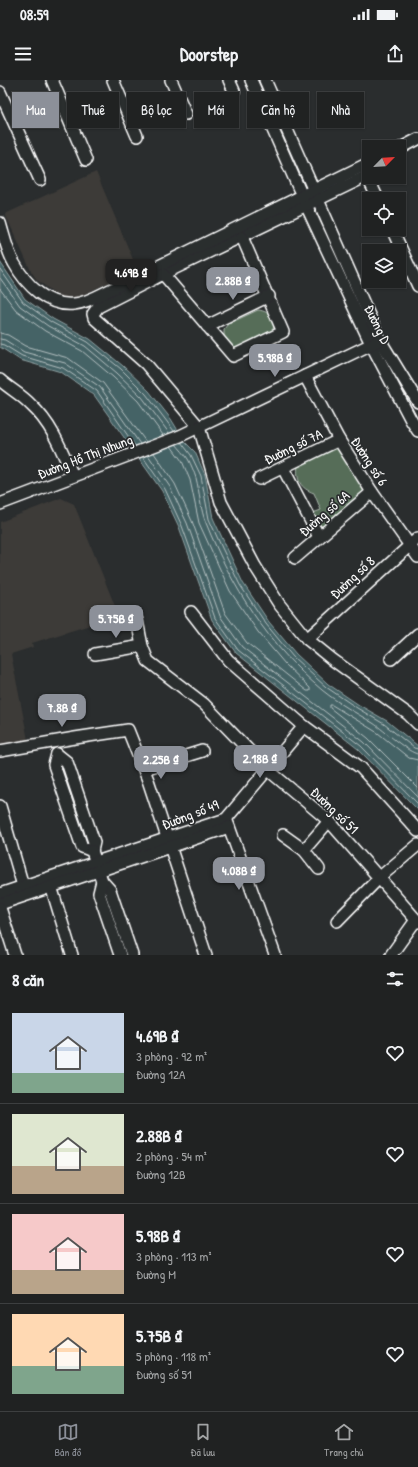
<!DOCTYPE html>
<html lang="vi">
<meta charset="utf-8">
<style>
:root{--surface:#202222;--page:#2d2f2f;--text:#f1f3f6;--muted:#a2a4a5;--line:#3d3f40;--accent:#8c9099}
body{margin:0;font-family:"Patrick Hand",sans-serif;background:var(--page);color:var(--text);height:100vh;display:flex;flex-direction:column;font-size:15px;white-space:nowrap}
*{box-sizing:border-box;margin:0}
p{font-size:13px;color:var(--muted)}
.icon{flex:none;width:22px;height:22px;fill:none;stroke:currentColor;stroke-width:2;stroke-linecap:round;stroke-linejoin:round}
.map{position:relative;height:875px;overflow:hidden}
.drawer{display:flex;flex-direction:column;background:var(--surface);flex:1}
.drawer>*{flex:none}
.banner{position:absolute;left:12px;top:12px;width:394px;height:36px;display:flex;gap:8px}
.needle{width:26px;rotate:66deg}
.controls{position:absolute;left:362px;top:60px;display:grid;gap:8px}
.controls a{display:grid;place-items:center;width:44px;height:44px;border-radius:0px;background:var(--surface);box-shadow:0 1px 3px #0004,0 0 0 1px var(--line);font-size:20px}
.price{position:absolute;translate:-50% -34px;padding:0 9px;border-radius:8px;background:var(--accent);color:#fff;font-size:13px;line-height:26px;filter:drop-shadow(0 1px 2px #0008)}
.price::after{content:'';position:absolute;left:50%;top:24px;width:12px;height:9px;margin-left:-6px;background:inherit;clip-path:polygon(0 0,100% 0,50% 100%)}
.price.current{background:#222;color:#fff}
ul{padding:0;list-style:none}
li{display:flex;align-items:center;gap:12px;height:100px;padding:0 12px}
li+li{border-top:1px solid var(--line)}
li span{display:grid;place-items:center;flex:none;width:112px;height:80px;border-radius:0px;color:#555}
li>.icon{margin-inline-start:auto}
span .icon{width:48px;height:48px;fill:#fffc;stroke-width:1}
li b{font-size:17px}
h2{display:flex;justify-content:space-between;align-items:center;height:48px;padding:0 12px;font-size:17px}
.chip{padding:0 14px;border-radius:0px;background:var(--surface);box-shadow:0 1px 3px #0004,0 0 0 1px var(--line);font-size:14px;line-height:36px}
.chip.current{background:var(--accent);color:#fff}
.status{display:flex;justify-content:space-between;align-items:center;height:28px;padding:0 20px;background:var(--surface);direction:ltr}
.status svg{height:11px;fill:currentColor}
header{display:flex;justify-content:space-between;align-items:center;height:52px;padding:0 12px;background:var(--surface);font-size:18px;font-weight:700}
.tab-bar{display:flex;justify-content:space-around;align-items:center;height:56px;border-top:1px solid var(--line);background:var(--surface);font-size:11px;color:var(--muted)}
.tab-bar a{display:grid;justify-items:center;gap:2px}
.tab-bar .current{color:var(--accent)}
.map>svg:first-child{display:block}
.built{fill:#3d3b38}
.green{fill:#566d59;stroke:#aab6ac}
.water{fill:#456366;stroke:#8fa1a3}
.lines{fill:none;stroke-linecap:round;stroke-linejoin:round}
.shore{stroke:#b5c1c2;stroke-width:1}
.minor-casing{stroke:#fff;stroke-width:14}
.minor{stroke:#2a2d2e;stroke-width:11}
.labels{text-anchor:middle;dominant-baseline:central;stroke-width:3.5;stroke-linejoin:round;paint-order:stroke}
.street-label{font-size:14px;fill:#fff;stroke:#2a2d2e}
</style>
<div class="status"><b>08:59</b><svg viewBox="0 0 49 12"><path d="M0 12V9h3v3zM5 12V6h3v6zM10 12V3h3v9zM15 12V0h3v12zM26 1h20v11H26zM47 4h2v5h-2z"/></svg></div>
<header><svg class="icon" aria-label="menu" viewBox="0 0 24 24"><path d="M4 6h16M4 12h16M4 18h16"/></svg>Doorstep<svg class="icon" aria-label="share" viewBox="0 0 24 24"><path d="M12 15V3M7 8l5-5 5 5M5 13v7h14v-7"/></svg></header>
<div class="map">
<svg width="418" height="875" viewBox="0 0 418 875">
<rect width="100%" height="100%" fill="#2a2d2e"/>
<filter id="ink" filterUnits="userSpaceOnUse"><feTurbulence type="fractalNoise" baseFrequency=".025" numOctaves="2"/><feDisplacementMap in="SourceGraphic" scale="8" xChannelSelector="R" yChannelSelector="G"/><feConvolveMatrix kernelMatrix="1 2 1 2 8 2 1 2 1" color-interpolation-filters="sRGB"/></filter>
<g filter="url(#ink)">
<!-- built -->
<g class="built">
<path d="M96 92 137 189 76 218H65L58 216 37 200 31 191 5 134Z"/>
<path d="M61 418 74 424 119 536 32 563 33 567 11 574 28 660 0 665V442Z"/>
</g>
<!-- green -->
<g class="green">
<path d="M258 230C270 231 277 241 272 252L233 270 224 259V249L228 244Z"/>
<path d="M334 368H338L365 405V412L327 444 323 446 319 445 313 433 321 430 314 413C300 408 296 400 298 385Z"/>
</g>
<!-- water -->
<path class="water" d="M0 182 25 219 53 239 90 259 123 286 149 311 171 339 185 362 195 372 205 395 213 438 243 503 269 542 296 574 328 604 359 625 387 641 418 666V730L358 669 236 573 212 540 179 447 162 411 94 315 61 292 20 280 0 267Z"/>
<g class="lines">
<!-- shore -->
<g class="shore">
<path d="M0 189 23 222 51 242 88 262 121 289 146 314 174 351"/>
<path d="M0 198 20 226 48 246 85 266 117 293 142 317 169 353"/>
<path d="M0 209 16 230 45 251 82 271 113 297 138 321 163 355"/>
<path d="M0 253 8 255 26 266 68 278 103 303 146 362"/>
<path d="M0 259 5 260 24 272 65 283 100 307 140 364"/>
<path d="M0 264 4 265 22 276 63 288 97 311 135 366"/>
<path d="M181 362 191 375 201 396 209 439 222 468 240 505 266 544 293 577 326 607 357 628 384 644 414 668 418 669"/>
<path d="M176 364C180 369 185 374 188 379 191 384 194 392 196 398 200 413 200 429 206 443 232 508 268 565 322 610 338 623 356 633 373 643 384 650 408 673 418 674"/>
<path d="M154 373 175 404 192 441 225 533 247 563 307 611H310V608L285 584 258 552 230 511 199 443 190 400 182 381 171 366"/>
<path d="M148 375 170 407 187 443 220 536 242 567 364 662 418 717"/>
<path d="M143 377 165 409 182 446 215 538 238 570 361 666 418 724"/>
<path d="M418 680 409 678 378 653 332 625H330V628L368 658 418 708"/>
</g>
<defs>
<g id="minor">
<path d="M52 0 86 80"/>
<path d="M113 0 137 56"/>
<path d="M171 0 186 34"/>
<path d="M229 0 234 11"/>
<path d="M251 0 306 125 371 264 411 340 418 351"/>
<path d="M265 0 380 260 418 322"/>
<path d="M0 12 40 100"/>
<path d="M399 69 418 59"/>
<path d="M378 119 367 96 163 194 98 227 93 234 94 238 146 284 199 347 221 422 255 486 279 524 307 559 333 580 408 634 418 644"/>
<path d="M0 143C4 156 7 171 14 183 26 205 48 227 74 224 86 223 98 216 108 211L369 83"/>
<path d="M392 149 418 206"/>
<path d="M163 194 233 276 283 252 242 157"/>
<path d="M207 246 269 216"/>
<path d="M305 296 339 360 372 412 418 477"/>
<path d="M0 300C10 309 22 315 31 325 52 344 62 371 73 396"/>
<path d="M283 388 319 457"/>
<path d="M259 399 339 360"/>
<path d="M0 424 180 356 380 260"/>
<path d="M295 478 372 412"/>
<path d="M191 532 228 580 304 646 361 688 418 751"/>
<path d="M137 540 142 566 148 581 204 624 267 689 329 741 418 842"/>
<path d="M307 559 418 458"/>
<path d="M95 574 142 566"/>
<path d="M391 579 418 554"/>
<path d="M0 671 75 658 128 650 148 700 206 875"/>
<path d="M57 674 54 685 82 767 92 771"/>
<path d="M57 674 67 682 94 762 92 771"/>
<path d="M144 689 202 671"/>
<path d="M0 726 23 806"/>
<path d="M227 741 275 875"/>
<path d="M283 755 304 770 319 789"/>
<path d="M304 770 329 741"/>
<path d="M92 771 102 801 110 810 132 875"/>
<path d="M102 801 99 813 120 875"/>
<path d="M51 806 72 875"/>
<path d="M0 814 226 739 304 646"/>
<path d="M0 824 229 747"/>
<path d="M0 828 15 875"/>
<path d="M337 841 380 797 418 765"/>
<path d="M391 875 416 840"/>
</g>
</defs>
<!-- minor casing -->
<use href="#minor" class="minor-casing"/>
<!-- minor -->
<use href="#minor" class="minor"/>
</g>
</g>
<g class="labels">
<!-- street labels -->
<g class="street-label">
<text transform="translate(378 244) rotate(64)">Đường D</text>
<text transform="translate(293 366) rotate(-26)">Đường số 7A</text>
<text transform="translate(85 376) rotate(-21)">Đường Hồ Thị Nhung</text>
<text transform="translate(370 381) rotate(57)">Đường số 6</text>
<text transform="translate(324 433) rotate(-41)">Đường số 6A</text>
<text transform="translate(352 497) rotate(-43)">Đường số 8</text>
<text transform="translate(335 730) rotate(44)">Đường số 51</text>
<text transform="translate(190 734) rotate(-21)">Đường số 49</text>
</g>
</g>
</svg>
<div class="controls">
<a><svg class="needle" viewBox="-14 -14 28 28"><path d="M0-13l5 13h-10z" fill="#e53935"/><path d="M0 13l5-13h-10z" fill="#a2a4a5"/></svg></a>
<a><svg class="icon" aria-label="locate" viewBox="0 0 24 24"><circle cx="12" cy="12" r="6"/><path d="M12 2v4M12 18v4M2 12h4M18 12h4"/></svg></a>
<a><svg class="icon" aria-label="layers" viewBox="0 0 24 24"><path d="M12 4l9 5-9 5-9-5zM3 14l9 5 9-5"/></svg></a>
</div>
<b class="price current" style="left:131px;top:213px">4.69B ₫</b>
<b class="price" style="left:233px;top:221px">2.88B ₫</b>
<b class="price" style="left:275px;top:298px">5.98B ₫</b>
<b class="price" style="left:116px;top:559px">5.75B ₫</b>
<b class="price" style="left:62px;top:648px">7.8B ₫</b>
<b class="price" style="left:260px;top:699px">2.18B ₫</b>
<b class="price" style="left:161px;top:700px">2.25B ₫</b>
<b class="price" style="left:239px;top:811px">4.08B ₫</b>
<div class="banner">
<a class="chip current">Mua</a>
<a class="chip">Thuê</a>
<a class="chip">Bộ lọc</a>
<a class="chip">Mới</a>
<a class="chip">Căn hộ</a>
<a class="chip">Nhà</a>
</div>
</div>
<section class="drawer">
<h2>8 căn<svg class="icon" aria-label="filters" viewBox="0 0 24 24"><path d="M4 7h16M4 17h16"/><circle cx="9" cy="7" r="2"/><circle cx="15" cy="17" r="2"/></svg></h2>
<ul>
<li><span style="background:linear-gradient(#c9d6e8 75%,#7fa58c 0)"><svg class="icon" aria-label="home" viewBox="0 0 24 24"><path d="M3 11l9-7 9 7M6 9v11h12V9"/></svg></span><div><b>4.69B ₫</b><p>3 phòng · 92 m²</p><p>Đường 12A</p></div><svg class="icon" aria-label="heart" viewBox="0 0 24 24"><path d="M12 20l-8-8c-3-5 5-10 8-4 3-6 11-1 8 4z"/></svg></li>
<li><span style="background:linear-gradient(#dfe7d0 65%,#b9a48a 0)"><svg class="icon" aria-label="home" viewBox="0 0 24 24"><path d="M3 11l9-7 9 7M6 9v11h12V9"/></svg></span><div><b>2.88B ₫</b><p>2 phòng · 54 m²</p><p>Đường 12B</p></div><svg class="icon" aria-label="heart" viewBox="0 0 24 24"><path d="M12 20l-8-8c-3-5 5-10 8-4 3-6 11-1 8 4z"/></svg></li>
<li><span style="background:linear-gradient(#f6c9c9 70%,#b9a48a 0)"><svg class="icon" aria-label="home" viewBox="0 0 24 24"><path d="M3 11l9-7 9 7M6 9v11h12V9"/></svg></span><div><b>5.98B ₫</b><p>3 phòng · 113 m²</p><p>Đường M</p></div><svg class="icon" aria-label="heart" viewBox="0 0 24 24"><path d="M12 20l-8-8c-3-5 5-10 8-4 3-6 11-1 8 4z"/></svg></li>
<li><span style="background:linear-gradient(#ffd9b3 65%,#7fa58c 0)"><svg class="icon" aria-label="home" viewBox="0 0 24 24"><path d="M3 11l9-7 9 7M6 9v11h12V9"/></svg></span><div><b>5.75B ₫</b><p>5 phòng · 118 m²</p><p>Đường số 51</p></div><svg class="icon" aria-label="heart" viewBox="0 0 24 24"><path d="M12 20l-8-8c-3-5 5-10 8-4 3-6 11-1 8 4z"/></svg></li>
</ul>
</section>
<nav class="tab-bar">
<a class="current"><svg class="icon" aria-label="map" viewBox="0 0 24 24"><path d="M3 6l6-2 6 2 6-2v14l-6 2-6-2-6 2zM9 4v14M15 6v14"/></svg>Bản đồ</a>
<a><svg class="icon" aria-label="saved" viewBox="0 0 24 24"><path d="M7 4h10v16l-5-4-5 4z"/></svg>Đã lưu</a>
<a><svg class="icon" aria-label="home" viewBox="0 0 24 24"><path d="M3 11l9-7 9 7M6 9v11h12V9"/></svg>Trang chủ</a>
</nav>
